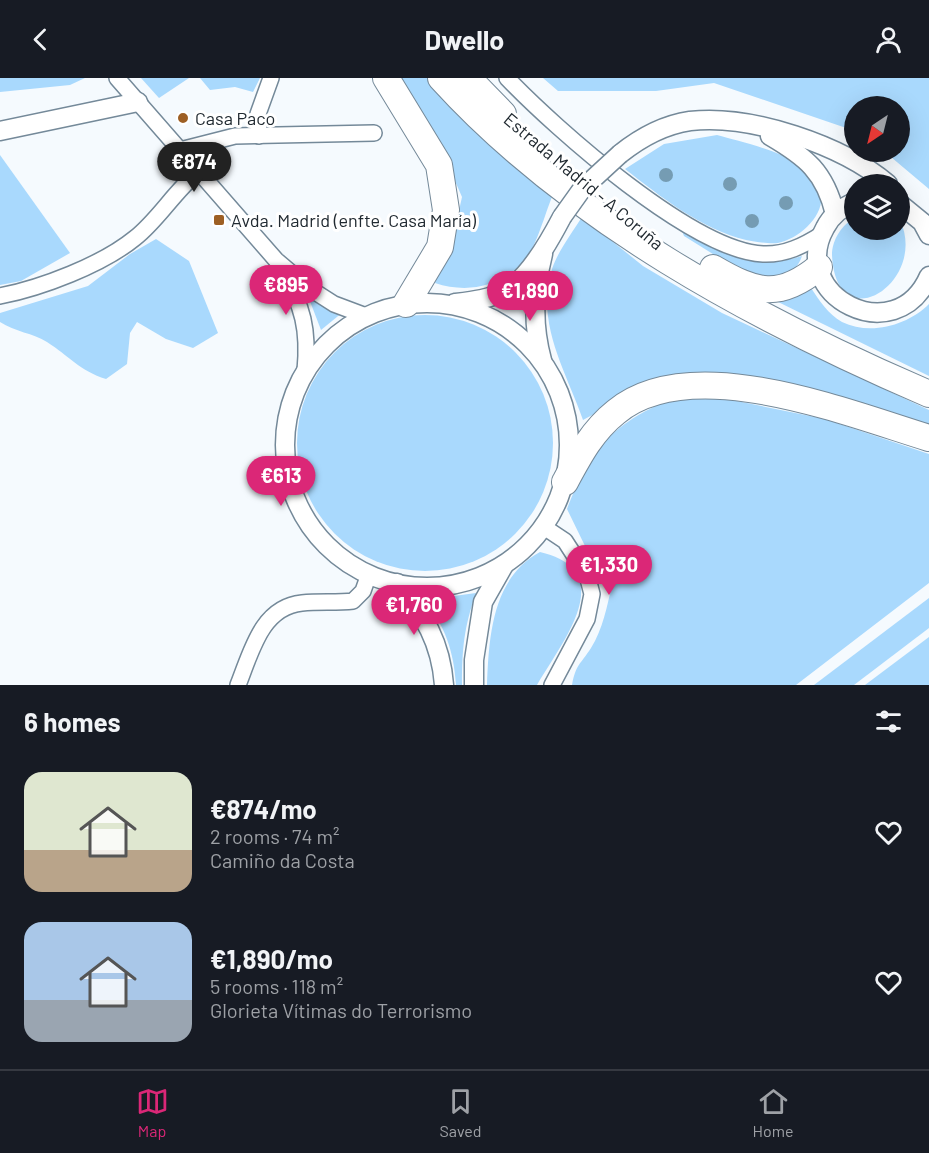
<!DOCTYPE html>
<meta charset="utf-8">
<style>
:root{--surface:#171b24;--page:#242831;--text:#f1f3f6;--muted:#9ea1a6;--line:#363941;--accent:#db2777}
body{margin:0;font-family:Barlow,sans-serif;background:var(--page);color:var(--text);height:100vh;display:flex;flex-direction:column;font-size:22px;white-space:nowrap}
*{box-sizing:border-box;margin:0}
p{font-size:20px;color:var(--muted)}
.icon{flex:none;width:33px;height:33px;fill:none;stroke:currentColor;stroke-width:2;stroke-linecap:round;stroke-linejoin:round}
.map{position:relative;height:607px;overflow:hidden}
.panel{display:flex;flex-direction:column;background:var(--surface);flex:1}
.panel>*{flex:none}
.needle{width:39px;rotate:215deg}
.tools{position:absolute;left:844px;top:18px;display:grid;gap:12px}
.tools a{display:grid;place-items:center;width:66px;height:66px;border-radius:50%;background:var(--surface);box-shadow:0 6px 24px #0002;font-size:30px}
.price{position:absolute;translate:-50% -51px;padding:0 14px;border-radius:21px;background:var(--accent);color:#fff;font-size:20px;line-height:39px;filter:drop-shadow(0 2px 3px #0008)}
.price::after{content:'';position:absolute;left:50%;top:36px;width:18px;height:14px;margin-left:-9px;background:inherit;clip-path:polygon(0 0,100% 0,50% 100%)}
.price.selected{background:#222;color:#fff}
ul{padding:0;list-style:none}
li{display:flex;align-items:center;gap:18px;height:150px;padding:0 24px}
li span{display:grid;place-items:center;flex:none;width:168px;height:120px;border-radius:18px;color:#555}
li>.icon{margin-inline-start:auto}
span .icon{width:72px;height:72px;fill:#fffc;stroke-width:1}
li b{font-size:26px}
h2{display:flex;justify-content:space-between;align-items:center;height:72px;padding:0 24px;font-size:26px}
header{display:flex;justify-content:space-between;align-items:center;height:78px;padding:0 24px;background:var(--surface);font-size:27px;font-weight:700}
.tab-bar{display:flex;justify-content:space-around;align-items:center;height:84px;border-top:2px solid var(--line);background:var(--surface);font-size:16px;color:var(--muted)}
.tab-bar a{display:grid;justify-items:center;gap:3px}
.tab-bar .selected{color:var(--accent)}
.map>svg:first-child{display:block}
.green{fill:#a9d9fd}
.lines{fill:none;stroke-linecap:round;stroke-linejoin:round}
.minor-casing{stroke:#748999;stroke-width:18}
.tertiary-casing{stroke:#748999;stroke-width:21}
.trunk-casing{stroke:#748999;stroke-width:28}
.minor{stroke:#fff;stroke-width:15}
.tertiary{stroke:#fff;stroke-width:18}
.trunk{stroke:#fff;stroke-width:26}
.tertiary-bridge-casing{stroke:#748999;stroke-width:21;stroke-linecap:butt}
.tertiary-bridge{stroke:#fff;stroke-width:18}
.tree{fill:#759cb3}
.poi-dot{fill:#9d5f24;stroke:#fff;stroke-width:2}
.labels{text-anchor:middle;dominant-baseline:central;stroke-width:6;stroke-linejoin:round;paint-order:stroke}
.poi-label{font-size:18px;fill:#212a31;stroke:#fff;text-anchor:start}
.street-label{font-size:18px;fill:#212a31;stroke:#fff}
</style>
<header><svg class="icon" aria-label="back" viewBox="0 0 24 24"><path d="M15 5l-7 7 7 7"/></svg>Dwello<svg class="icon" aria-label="person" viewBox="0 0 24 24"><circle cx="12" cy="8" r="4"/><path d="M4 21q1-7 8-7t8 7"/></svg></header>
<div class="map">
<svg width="929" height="607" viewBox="0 0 929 607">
<rect width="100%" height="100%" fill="#f5fafe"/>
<!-- green -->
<g class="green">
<path d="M0 0H85L70 7 0 14Z"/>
<path d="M141 0H189L159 20Z"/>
<path d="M200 0H260L253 14 235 9 210 12Z"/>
<path d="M400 0H430L554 114C546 132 538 164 527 179 504 209 468 216 435 205L452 164 462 119 445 80Z"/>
<path d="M543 0H929V111L885 74H900V28H855V53L714 5 656 13H558Z"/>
<path d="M717 57C745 65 804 77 818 105 832 132 802 160 778 165 770 166 755 164 746 162 701 151 661 119 625 91L664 66Z"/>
<path d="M0 77 70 175 21 203 0 207Z"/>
<path d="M582 139 643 188 722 235 929 332V349L655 303 583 342C566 293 535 245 552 191 558 173 572 155 582 139Z"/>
<path d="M855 140V152H900V142C929 204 836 264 832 177 832 162 842 146 855 140Z"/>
<path d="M682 153C723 176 755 193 802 178 798 191 788 197 776 202L737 191 684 158Z"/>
<path d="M156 161 189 183 218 255 193 270 166 261 137 244 130 255 127 286 106 301C80 293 69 278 47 264 33 255 15 254 0 244V235L88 208 130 176Z"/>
<path d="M811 210C819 222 828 236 842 244 871 258 908 247 929 226V298L770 220Z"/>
<path d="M308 218 343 234 321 252Z"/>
<circle cx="425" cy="365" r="128"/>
<path d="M671 321H727L825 341 929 376V505L796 607H572C576 586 580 587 591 570 603 551 607 528 612 507L585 468 567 431C591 370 611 347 671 321Z"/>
<path d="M540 474C621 493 562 564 537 607H487C489 558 492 500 540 474Z"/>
<path d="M476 515C464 549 462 571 462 607H456C454 574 445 547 424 522Z"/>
<path d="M929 520V550L854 607H814Z"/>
<path d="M929 559V607H865Z"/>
</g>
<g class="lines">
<defs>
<g id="minor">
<path d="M117 0 276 182 309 210 334 226 366 238"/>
<path d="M507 0C556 51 693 173 763 176 785 177 803 168 822 156"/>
<path d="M259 58 258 36 271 0"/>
<path d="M180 72 235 58 374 55"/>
<path d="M282 192C303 228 309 252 305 293"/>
<path d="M0 218C41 210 102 187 135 160 158 142 174 114 198 94"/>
<path d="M544 449 565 463 587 497 592 516 587 541 552 607"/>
<path d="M238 607C251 575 261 529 302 525 319 523 336 525 353 523L363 513 369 496"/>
</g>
<g id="tertiary">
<path d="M0 53 138 24"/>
<path d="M770 58C806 79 825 94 835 136"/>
<path d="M620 76C640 60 663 47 690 43 751 36 842 67 888 106"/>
<path d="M855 124C842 129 831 138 825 150 787 218 896 274 929 198"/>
<path d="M900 126 922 144 929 157"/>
<path d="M455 225C472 223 490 221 505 213 529 200 550 162 562 139"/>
<circle cx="427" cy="367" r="142"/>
<path d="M542 282C532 245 534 213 543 176"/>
<path d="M397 505C424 536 441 565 444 607"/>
<path d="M474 607V582L483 524 504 487"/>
</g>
<g id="trunk">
<path d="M386 0 439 87 446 132 440 169 406 226"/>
<path d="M441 0C570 142 755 241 929 316"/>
<path d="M468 0 503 36"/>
<path d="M713 190C756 215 779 222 819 189"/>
<path d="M565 404C579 378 592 353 616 334 691 272 847 335 929 360"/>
</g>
</defs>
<!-- minor casing -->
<use href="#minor" class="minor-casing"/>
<!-- tertiary casing -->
<use href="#tertiary" class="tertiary-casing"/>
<!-- trunk casing -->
<use href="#trunk" class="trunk-casing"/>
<!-- minor -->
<use href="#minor" class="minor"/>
<!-- tertiary -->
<use href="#tertiary" class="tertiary"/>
<!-- trunk -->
<use href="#trunk" class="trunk"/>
<defs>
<path id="tertiary-bridge" d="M562 139 582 111 620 76"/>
</defs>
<!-- tertiary-bridge casing -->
<use href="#tertiary-bridge" class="tertiary-bridge-casing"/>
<!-- tertiary-bridge -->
<use href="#tertiary-bridge" class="tertiary-bridge"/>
</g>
<!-- trees -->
<g class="tree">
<circle cx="666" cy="97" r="7"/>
<circle cx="730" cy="106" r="7"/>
<circle cx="786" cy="125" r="7"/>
<circle cx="752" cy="143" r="7"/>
</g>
<!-- markers -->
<g class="poi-dot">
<circle cx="183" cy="40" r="6"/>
<rect x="213" y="136" width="12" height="12" rx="3"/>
</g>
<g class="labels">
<!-- poi labels -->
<g class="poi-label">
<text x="195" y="40">Casa Paco</text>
<text x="231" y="142">Avda. Madrid (enfte. Casa María)</text>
</g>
<!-- street labels -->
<g class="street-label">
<text transform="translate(584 103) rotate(40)">Estrada Madrid - A Coruña</text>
</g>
</g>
</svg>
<div class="tools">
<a><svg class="needle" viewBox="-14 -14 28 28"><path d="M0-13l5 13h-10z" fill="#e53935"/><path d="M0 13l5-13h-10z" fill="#9ea1a6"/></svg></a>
<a><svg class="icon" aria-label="layers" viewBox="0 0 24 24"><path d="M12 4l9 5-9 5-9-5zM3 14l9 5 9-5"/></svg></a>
</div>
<b class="price selected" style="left:194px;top:115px">€874</b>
<b class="price" style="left:286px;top:238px">€895</b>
<b class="price" style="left:530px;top:244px">€1,890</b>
<b class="price" style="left:281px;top:429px">€613</b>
<b class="price" style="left:609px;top:518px">€1,330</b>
<b class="price" style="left:414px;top:558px">€1,760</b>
</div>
<section class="panel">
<h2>6 homes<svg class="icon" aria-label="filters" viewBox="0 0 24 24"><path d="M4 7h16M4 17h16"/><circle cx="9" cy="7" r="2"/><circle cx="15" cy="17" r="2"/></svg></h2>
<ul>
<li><span style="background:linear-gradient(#dfe7d0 65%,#b9a48a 0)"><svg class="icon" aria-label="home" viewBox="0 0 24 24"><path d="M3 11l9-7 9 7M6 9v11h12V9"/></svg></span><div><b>€874/mo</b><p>2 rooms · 74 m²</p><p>Camiño da Costa</p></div><svg class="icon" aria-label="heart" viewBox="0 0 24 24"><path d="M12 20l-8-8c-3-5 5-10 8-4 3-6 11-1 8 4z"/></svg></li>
<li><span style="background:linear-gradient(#a9c7e8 65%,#9aa5b1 0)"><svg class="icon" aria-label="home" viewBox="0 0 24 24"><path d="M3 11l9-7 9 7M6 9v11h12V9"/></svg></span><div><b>€1,890/mo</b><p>5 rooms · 118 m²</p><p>Glorieta Vítimas do Terrorismo</p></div><svg class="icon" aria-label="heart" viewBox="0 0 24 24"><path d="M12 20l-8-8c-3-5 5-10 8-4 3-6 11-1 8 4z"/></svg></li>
</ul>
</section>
<nav class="tab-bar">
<a class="selected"><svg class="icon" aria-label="map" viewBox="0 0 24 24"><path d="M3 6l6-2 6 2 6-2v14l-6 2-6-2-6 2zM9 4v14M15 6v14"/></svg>Map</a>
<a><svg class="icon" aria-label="saved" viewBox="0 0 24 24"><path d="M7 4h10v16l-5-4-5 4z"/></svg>Saved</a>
<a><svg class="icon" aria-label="home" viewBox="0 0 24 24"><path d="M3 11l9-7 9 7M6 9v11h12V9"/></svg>Home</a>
</nav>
